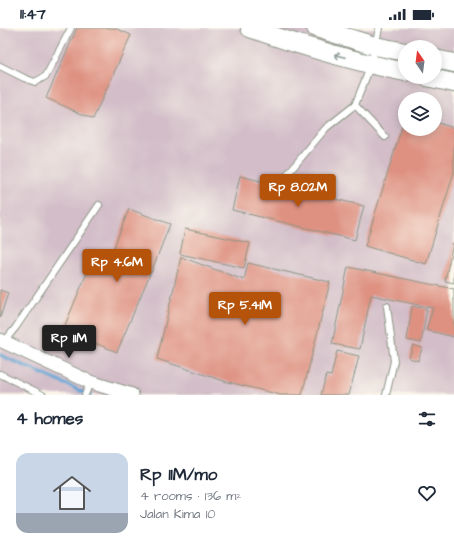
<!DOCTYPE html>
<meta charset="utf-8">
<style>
:root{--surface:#fff;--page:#f2f2f3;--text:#1f2937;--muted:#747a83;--accent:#b45309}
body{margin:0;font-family:"Architects Daughter",sans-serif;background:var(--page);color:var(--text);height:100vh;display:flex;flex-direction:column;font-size:15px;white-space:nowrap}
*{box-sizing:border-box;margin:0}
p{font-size:13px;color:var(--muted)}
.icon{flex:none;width:22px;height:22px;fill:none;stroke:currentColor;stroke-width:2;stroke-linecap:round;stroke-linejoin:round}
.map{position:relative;height:367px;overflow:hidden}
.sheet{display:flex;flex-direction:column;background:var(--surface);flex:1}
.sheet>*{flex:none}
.needle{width:26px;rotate:346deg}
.controls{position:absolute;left:398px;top:12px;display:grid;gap:8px}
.controls a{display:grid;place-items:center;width:44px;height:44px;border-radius:50%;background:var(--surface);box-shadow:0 2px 10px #0003;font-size:20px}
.price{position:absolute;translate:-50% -34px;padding:0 9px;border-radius:4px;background:var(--accent);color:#fff;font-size:13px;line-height:26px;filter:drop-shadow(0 1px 2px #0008)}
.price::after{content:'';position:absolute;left:50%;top:24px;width:12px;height:9px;margin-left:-6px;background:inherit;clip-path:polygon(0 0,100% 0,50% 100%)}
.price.selected{background:#222;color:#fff}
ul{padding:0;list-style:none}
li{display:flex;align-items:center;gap:12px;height:100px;padding:0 16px}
li span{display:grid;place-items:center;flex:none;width:112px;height:80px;border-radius:12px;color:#555}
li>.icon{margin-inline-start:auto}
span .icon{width:48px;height:48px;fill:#fffc;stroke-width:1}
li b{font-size:17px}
h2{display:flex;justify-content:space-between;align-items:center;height:48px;padding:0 16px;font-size:17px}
.status{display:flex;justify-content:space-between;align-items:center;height:28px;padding:0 20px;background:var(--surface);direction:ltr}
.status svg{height:11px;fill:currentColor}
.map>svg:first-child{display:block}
.industrial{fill:#d2bdc8;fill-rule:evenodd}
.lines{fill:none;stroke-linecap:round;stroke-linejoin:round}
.stream{stroke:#5ea3d3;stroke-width:3.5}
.building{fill:#de9181}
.lane-casing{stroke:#8b9485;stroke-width:8}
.street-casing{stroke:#8b9485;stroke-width:15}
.secondary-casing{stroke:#8b9485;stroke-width:20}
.lane{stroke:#fff;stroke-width:6}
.street{stroke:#fff;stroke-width:13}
.secondary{stroke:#fff;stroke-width:18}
.oneway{stroke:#8f9e9a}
</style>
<div class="status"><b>11:47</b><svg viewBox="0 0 49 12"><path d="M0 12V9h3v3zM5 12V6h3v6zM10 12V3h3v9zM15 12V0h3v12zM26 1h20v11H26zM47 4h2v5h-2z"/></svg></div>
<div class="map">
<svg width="454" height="367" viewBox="0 0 454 367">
<rect width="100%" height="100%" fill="#fbf7ec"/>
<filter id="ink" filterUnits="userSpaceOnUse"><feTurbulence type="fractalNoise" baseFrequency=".025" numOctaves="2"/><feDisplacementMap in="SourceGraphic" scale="8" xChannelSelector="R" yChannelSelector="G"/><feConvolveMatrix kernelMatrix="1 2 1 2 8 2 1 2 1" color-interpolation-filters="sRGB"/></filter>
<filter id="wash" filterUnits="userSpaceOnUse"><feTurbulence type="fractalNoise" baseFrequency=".012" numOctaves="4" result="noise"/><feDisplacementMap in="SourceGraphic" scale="16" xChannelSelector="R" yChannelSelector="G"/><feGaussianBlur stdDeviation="0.9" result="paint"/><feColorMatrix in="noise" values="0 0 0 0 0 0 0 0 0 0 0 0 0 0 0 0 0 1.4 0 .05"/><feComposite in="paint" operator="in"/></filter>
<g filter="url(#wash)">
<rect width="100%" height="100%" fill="#f7ead6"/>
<!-- industrial -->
<path class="industrial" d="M0 0H454V367H0ZM405 19H435V49H405ZM405 71H435V101H405Z"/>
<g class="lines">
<!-- stream -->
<path class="stream" d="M0 327 90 367"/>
</g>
<g id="blocks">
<!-- building -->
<g class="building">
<path d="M77 0H115L131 7 93 91 46 70Z"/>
<path d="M405 89V101H435V94L454 100V144L426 236 365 218Z"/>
<path d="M240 148 364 178 355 212 232 182Z"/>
<path d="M129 181 170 196 151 245 115 231 150 246 117 324 63 302 96 223 110 229Z"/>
<path d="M185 201 250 215 244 240 180 226Z"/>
<path d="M453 215H454V255L445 253Z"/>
<path d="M181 229 244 252 248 235 330 254 302 367H281L224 353 157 331Z"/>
<path d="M348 239 454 261V309L426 302 433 280 371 267 360 321 332 316Z"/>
<path d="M0 262 8 265 0 290Z"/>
<path d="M412 278 427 281 421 315 407 312Z"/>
<path d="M413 317 422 320 418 333 409 330Z"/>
<path d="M337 323 359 328 349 367H321L326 347 331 348Z"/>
</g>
</g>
</g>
<g filter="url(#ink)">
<use href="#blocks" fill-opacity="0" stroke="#8b9485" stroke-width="1"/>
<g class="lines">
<defs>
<g id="lane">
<path d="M0 38 24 50 35 54 46 48 71 0"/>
<path d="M355 77 385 109"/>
<path d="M285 149 326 100 355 77 371 37 379 0"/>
<path d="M4 314 16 299 99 177"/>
<path d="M0 346 43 367"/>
<path d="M85 367 90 354"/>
<path d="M386 367 394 333 387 278"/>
</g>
<path id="street" d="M0 312 90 354 132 367"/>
<g id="secondary">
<path d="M250 0C301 18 352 33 405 44"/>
<path d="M316 0 375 18 405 24"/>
<path d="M435 31 454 35"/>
<path d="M427 49 454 55"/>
</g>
</defs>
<!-- lane casing -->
<use href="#lane" class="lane-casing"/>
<!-- street casing -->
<use href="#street" class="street-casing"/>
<!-- secondary casing -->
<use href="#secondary" class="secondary-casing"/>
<!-- lane -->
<use href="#lane" class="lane"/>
<!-- street -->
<use href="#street" class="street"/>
<!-- secondary -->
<use href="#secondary" class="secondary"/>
</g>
<!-- one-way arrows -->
<defs><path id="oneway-shaft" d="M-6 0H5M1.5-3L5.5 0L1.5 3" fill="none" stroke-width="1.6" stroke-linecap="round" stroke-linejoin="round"/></defs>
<use class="oneway" href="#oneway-shaft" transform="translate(340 28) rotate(-165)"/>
</g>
</svg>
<div class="controls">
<a><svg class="needle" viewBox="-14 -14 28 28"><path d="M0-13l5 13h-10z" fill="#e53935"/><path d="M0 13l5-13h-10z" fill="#747a83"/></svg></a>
<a><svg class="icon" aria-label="layers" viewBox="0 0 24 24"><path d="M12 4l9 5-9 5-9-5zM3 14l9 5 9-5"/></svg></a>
</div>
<b class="price" style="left:298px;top:180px">Rp 8.02M</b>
<b class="price" style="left:117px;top:255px">Rp 4.6M</b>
<b class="price" style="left:245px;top:298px">Rp 5.41M</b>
<b class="price selected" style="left:69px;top:331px">Rp 11M</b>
</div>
<section class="sheet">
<h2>4 homes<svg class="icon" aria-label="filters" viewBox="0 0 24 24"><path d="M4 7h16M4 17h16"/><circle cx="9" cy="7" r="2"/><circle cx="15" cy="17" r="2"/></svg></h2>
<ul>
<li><span style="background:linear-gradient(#c9d6e8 75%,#9aa5b1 0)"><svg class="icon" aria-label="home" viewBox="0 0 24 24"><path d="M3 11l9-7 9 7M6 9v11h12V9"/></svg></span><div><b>Rp 11M/mo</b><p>4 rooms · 136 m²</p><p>Jalan Kima 10</p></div><svg class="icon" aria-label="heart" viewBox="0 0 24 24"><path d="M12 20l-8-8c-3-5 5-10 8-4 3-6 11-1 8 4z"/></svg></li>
</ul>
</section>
